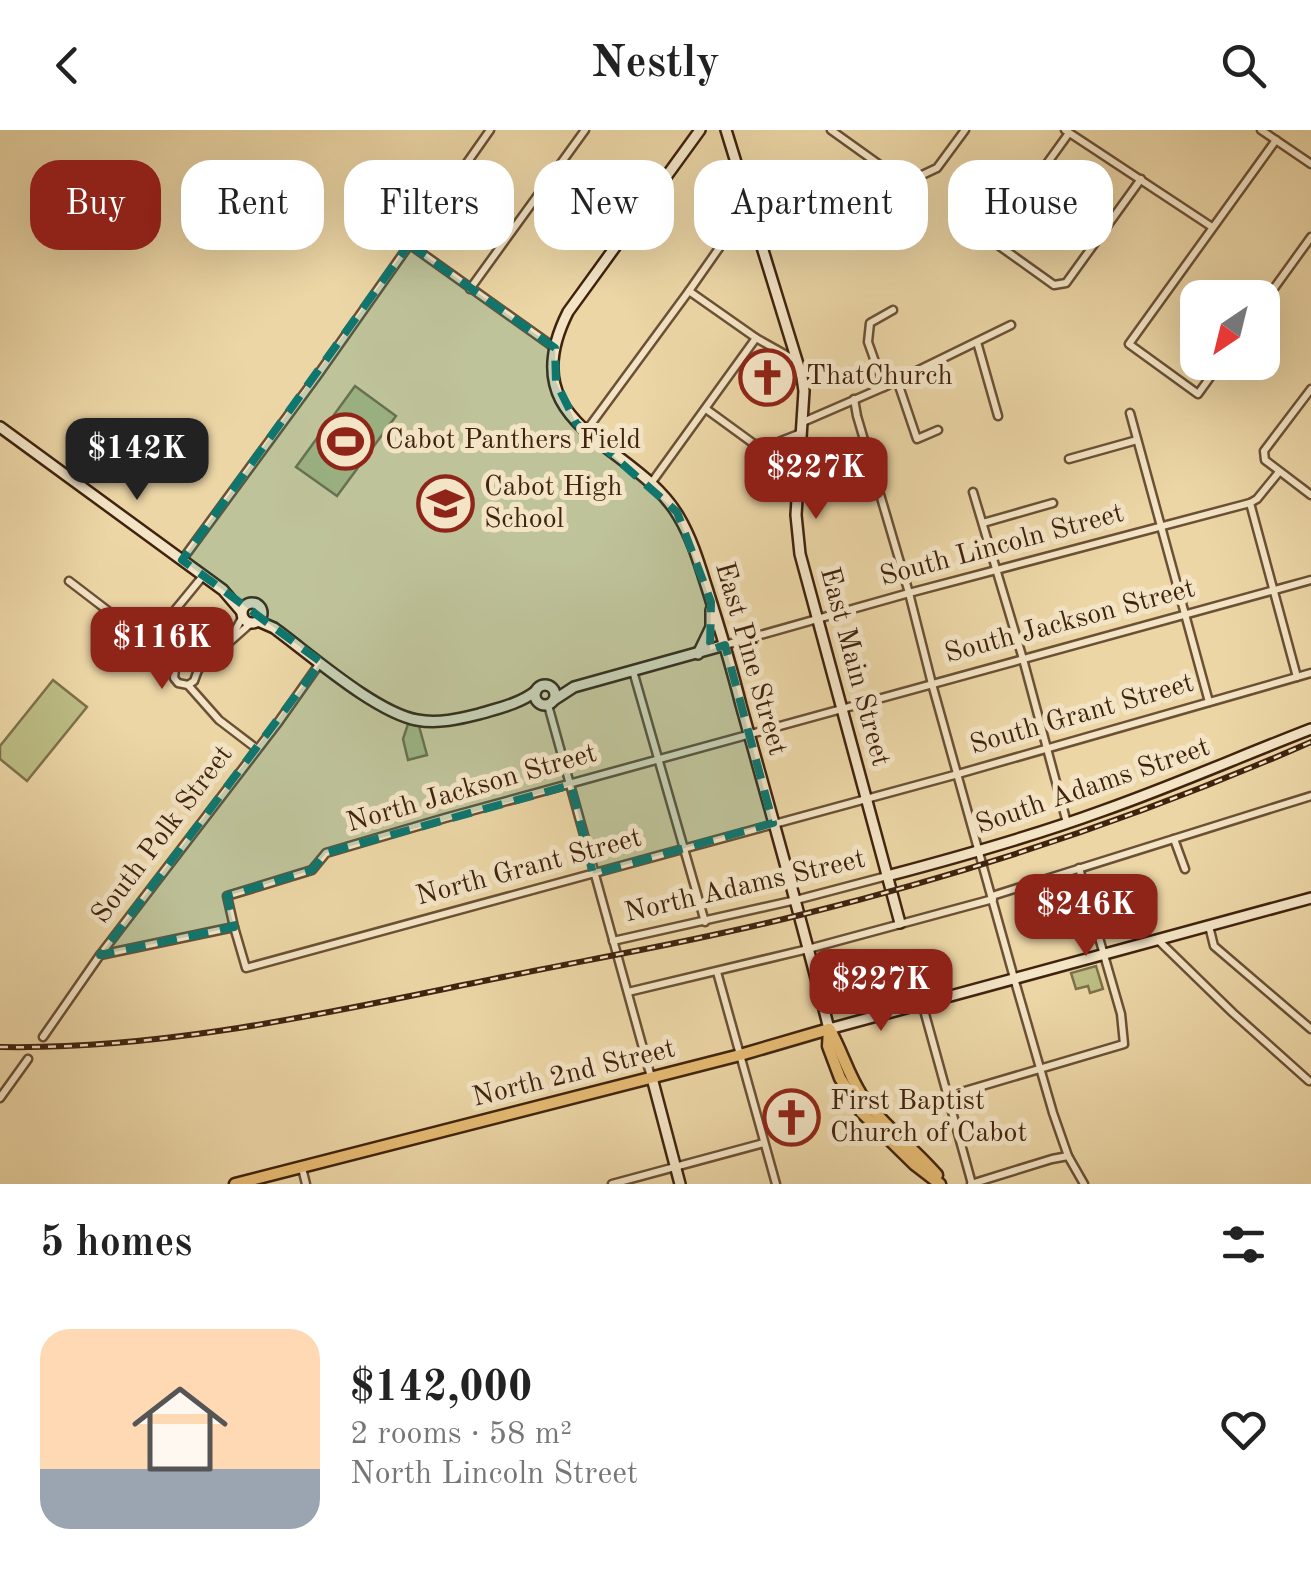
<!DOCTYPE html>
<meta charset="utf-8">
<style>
:root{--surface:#fff;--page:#f6f6f6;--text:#222;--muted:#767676;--line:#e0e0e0;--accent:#8f2418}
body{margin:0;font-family:"Old Standard TT",serif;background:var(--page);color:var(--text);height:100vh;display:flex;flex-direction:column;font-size:38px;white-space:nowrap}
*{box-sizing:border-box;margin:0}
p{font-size:32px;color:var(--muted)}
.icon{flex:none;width:55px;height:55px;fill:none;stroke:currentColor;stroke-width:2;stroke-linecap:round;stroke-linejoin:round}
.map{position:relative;height:1054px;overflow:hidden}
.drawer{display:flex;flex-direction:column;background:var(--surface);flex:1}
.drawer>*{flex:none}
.top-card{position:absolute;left:30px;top:30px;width:1252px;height:90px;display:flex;gap:20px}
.needle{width:65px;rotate:215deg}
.tools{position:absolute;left:1180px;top:150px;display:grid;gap:20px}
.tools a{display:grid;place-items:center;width:100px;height:100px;border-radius:20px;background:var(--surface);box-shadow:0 10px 40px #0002;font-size:50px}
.price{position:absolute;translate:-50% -85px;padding:0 22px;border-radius:20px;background:var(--accent);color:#fff;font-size:32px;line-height:65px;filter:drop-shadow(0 2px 5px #0008)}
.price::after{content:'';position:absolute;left:50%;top:60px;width:30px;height:22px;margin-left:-15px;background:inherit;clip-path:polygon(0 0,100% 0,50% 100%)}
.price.current{background:#222;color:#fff}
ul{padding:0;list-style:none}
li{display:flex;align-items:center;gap:30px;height:250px;padding:0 40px}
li+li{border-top:2px solid var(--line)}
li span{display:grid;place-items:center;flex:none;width:280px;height:200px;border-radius:30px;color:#555}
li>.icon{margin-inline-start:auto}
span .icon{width:120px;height:120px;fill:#fffc;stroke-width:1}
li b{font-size:42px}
h2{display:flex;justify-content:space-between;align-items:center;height:120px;padding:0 40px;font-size:42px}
.chip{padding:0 35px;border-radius:30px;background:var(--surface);box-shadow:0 10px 40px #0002;font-size:35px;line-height:90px}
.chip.current{background:var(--accent);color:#fff}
header{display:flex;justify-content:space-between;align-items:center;height:130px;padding:0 40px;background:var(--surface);font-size:45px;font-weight:800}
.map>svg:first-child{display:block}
.green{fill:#bcbd84;stroke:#7e704a;stroke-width:2.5}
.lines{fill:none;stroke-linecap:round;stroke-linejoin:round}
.street-casing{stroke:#6b5035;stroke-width:11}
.secondary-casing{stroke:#40230f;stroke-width:14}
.primary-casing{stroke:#40230f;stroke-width:15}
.street{stroke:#f3e4c5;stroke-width:6}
.secondary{stroke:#f3e4c5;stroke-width:9}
.primary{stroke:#e6bb73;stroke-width:10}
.rail-casing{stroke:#40230f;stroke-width:6}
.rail{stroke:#f3e4c5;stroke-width:2.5;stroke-dasharray:8;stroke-linecap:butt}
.marked{fill:#0f766e;fill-opacity:0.2;stroke:#0f766e;stroke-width:8;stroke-dasharray:20 12;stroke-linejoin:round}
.labels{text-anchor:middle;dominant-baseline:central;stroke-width:10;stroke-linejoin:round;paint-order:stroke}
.poi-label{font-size:28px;fill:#40230f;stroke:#f3e4c5;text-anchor:start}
.street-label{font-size:28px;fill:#40230f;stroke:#f3e4c5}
</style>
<header><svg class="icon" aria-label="back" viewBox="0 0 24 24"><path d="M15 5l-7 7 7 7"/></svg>Nestly<svg class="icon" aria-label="search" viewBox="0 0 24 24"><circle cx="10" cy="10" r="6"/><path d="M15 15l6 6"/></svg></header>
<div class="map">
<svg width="1311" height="1054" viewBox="0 0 1311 1054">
<rect width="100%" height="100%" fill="#ecd6a6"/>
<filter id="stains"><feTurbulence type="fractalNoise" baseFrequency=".002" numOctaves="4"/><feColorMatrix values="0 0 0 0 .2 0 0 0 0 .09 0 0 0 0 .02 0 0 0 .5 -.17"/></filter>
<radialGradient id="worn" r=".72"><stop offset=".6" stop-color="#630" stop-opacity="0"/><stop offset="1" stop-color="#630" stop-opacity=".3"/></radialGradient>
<!-- green -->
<g class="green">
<path d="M355 256 396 286 337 366 296 337Z"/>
<path d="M53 550 87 577 27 651 0 629V616Z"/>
<path d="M408 594 419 596 427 625 408 630 403 609Z"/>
<path d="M1096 836 1103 859 1090 863 1088 856 1076 859 1071 843Z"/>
</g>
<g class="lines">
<defs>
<g id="street">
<path d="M831 0 905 53 937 38 965 0"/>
<path d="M1065 0 1212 97"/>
<path d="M1261 0 1311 34"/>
<path d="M1069 3 996 104 998 115 1054 155 1066 153 1141 49"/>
<path d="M409 114 555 218"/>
<path d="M470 159 585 0"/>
<path d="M689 161 756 208 797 231"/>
<path d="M1262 175 1311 107"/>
<path d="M977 212 998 286"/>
<path d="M1221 232 1198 264 1129 214 1276 10"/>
<path d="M897 250 917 309 938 300"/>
<path d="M884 257 868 212 870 193 893 180"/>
<path d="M1311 259 1264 321 1265 330 1311 365"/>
<path d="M854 269 857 286 909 463 932 554 1014 848 1053 983 1068 1026 1052 1029 971 1054"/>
<path d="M706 279 761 319 801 303"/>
<path d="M1130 283 1209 572"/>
<path d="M803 292 884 257 1011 195"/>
<path d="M586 301 689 161 745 81 750 79"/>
<path d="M1069 329 1137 310"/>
<path d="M652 352 756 208"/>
<path d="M973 362 1023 529 1067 693"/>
<path d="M1250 373 1297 547"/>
<path d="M983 393 1053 373"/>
<path d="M182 430 317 246 490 0"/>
<path d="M69 451 150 513 175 539 174 548 178 553 188 555 219 590 257 619"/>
<path d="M171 485 203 446"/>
<path d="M236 504V499L242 488"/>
<path d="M155 515 188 535"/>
<path d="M725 515 909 463 1250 373 1257 369 1279 342"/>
<path d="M633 541 705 792"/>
<path d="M188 555 194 551 198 540 250 494"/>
<path d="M548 575 651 947"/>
<path d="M1174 709 1185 739"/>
<path d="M992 766 1311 666"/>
<path d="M1209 796 1214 816 1311 899"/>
<path d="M234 797 246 838 958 644 1311 543"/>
<path d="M1158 810 1233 883 1309 951"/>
<path d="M613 811 796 770 887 746"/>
<path d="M100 825 234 797 227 766 312 740 326 723 445 688 1311 450"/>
<path d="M717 842 776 1054"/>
<path d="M628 862 808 819 993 769"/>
<path d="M922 873 972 1054"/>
<path d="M43 907 100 825 277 594 320 533"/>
<path d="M948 966 1124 914 1121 884 1079 738"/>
<path d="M0 968 28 929"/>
<path d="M1068 1026 1084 1054"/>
<path d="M302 1038 306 1054"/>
<path d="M612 1054 764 1013"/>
</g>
<g id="secondary">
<path d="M700 0 568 182C509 299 636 312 679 387 692 409 699 433 707 458 719 496 731 535 741 575 771 683 802 791 829 899L1311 768"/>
<path d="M726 0 802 247 804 261 796 385 800 424 900 793"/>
<path d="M0 297 223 460 241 481"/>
<circle cx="252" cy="483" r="10"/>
<path d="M258 491 274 498C311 525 375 582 417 590 438 594 459 589 479 584 499 578 519 574 536 561"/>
<path d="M698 524 711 497V480"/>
<circle cx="545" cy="565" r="10"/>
<path d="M554 570 574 557 725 515"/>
<path d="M887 746C959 727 1031 707 1102 681 1173 656 1241 626 1311 599"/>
<path d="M652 948 680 1054"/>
</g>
<g id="primary">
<path d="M829 899 828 916 840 948 862 983 914 1034 940 1054"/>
<path d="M830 900C842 921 848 944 861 964 882 995 913 1017 937 1045"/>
<path d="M235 1054 740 925 829 899"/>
</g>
</defs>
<!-- street casing -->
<use href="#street" class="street-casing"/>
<!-- secondary casing -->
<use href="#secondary" class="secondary-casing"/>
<!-- primary casing -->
<use href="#primary" class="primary-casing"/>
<!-- street -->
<use href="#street" class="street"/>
<!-- secondary -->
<use href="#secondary" class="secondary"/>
<!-- primary -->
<use href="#primary" class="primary"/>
<defs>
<path id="rail" d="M0 917C167 920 330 882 493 849 596 828 701 810 804 784 977 741 1147 684 1311 612"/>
</defs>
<!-- rail casing -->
<use href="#rail" class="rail-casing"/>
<!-- rail -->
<use href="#rail" class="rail"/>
</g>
<!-- marked area -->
<path class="marked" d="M409 114 555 218 556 252 576 293 677 382 711 472 710 520 725 515 773 693 593 744 571 655 326 723 312 740 227 766 234 797 100 825 321 532 182 430Z"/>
<!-- icons -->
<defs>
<symbol id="church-ring" viewBox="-11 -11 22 22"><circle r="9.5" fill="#f3e4c5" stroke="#8f2418" stroke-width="1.5"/><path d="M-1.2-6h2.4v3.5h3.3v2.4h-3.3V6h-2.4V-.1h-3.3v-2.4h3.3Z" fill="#8f2418"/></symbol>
<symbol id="stadium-ring" viewBox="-11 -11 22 22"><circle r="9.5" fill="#f3e4c5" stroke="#8f2418" stroke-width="1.5"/><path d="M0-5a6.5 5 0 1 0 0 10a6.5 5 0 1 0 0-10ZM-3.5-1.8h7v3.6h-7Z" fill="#8f2418"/></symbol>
<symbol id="school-ring" viewBox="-11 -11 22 22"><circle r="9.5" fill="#f3e4c5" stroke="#8f2418" stroke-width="1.5"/><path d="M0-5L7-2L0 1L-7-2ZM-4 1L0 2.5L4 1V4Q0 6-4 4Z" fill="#8f2418"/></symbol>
</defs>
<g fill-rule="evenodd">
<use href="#church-ring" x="736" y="216" width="63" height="63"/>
<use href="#stadium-ring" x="314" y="280" width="63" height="63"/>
<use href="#school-ring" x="414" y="342" width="63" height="63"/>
<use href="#church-ring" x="760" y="956" width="63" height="63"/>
</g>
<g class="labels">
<!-- poi labels -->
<g class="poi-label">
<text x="806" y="247">ThatChurch</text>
<text x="385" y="311">Cabot Panthers Field</text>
<text x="484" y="358">Cabot High<tspan x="484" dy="32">School</tspan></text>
<text x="830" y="972">First Baptist<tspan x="830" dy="32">Church of Cabot</tspan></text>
</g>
<!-- street labels -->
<g class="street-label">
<text transform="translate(1002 416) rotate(-15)">South Lincoln Street</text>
<text transform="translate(1070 492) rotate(-15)">South Jackson Street</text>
<text transform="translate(750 529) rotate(74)">East Pine Street</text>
<text transform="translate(854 537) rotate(75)">East Main Street</text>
<text transform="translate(1082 585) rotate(-16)">South Grant Street</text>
<text transform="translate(1093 657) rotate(-19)">South Adams Street</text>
<text transform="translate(472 659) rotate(-16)">North Jackson Street</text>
<text transform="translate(163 705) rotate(-53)">South Polk Street</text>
<text transform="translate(529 738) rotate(-15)">North Grant Street</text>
<text transform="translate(745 757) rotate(-13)">North Adams Street</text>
<text transform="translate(574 944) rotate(-14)">North 2nd Street</text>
</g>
</g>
<rect width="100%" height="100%" filter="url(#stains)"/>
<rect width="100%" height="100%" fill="url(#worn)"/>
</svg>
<div class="tools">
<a><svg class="needle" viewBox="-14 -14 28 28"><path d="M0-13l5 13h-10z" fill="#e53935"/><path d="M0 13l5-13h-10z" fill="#767676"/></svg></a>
</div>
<b class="price current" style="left:137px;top:373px">$142K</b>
<b class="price" style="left:816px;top:392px">$227K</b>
<b class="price" style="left:162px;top:562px">$116K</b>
<b class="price" style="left:1086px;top:829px">$246K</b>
<b class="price" style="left:881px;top:904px">$227K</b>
<div class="top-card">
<a class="chip current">Buy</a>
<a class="chip">Rent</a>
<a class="chip">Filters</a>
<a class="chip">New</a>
<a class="chip">Apartment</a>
<a class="chip">House</a>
</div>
</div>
<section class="drawer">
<h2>5 homes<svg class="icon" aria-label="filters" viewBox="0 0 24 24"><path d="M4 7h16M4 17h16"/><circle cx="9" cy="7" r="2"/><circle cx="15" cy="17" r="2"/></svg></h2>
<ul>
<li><span style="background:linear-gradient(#ffd9b3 70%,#9aa5b1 0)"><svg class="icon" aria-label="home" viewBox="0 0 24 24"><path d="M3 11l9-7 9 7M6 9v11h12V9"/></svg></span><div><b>$142,000</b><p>2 rooms · 58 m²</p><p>North Lincoln Street</p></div><svg class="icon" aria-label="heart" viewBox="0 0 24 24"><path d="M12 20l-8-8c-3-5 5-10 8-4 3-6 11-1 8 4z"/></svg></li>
</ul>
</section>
